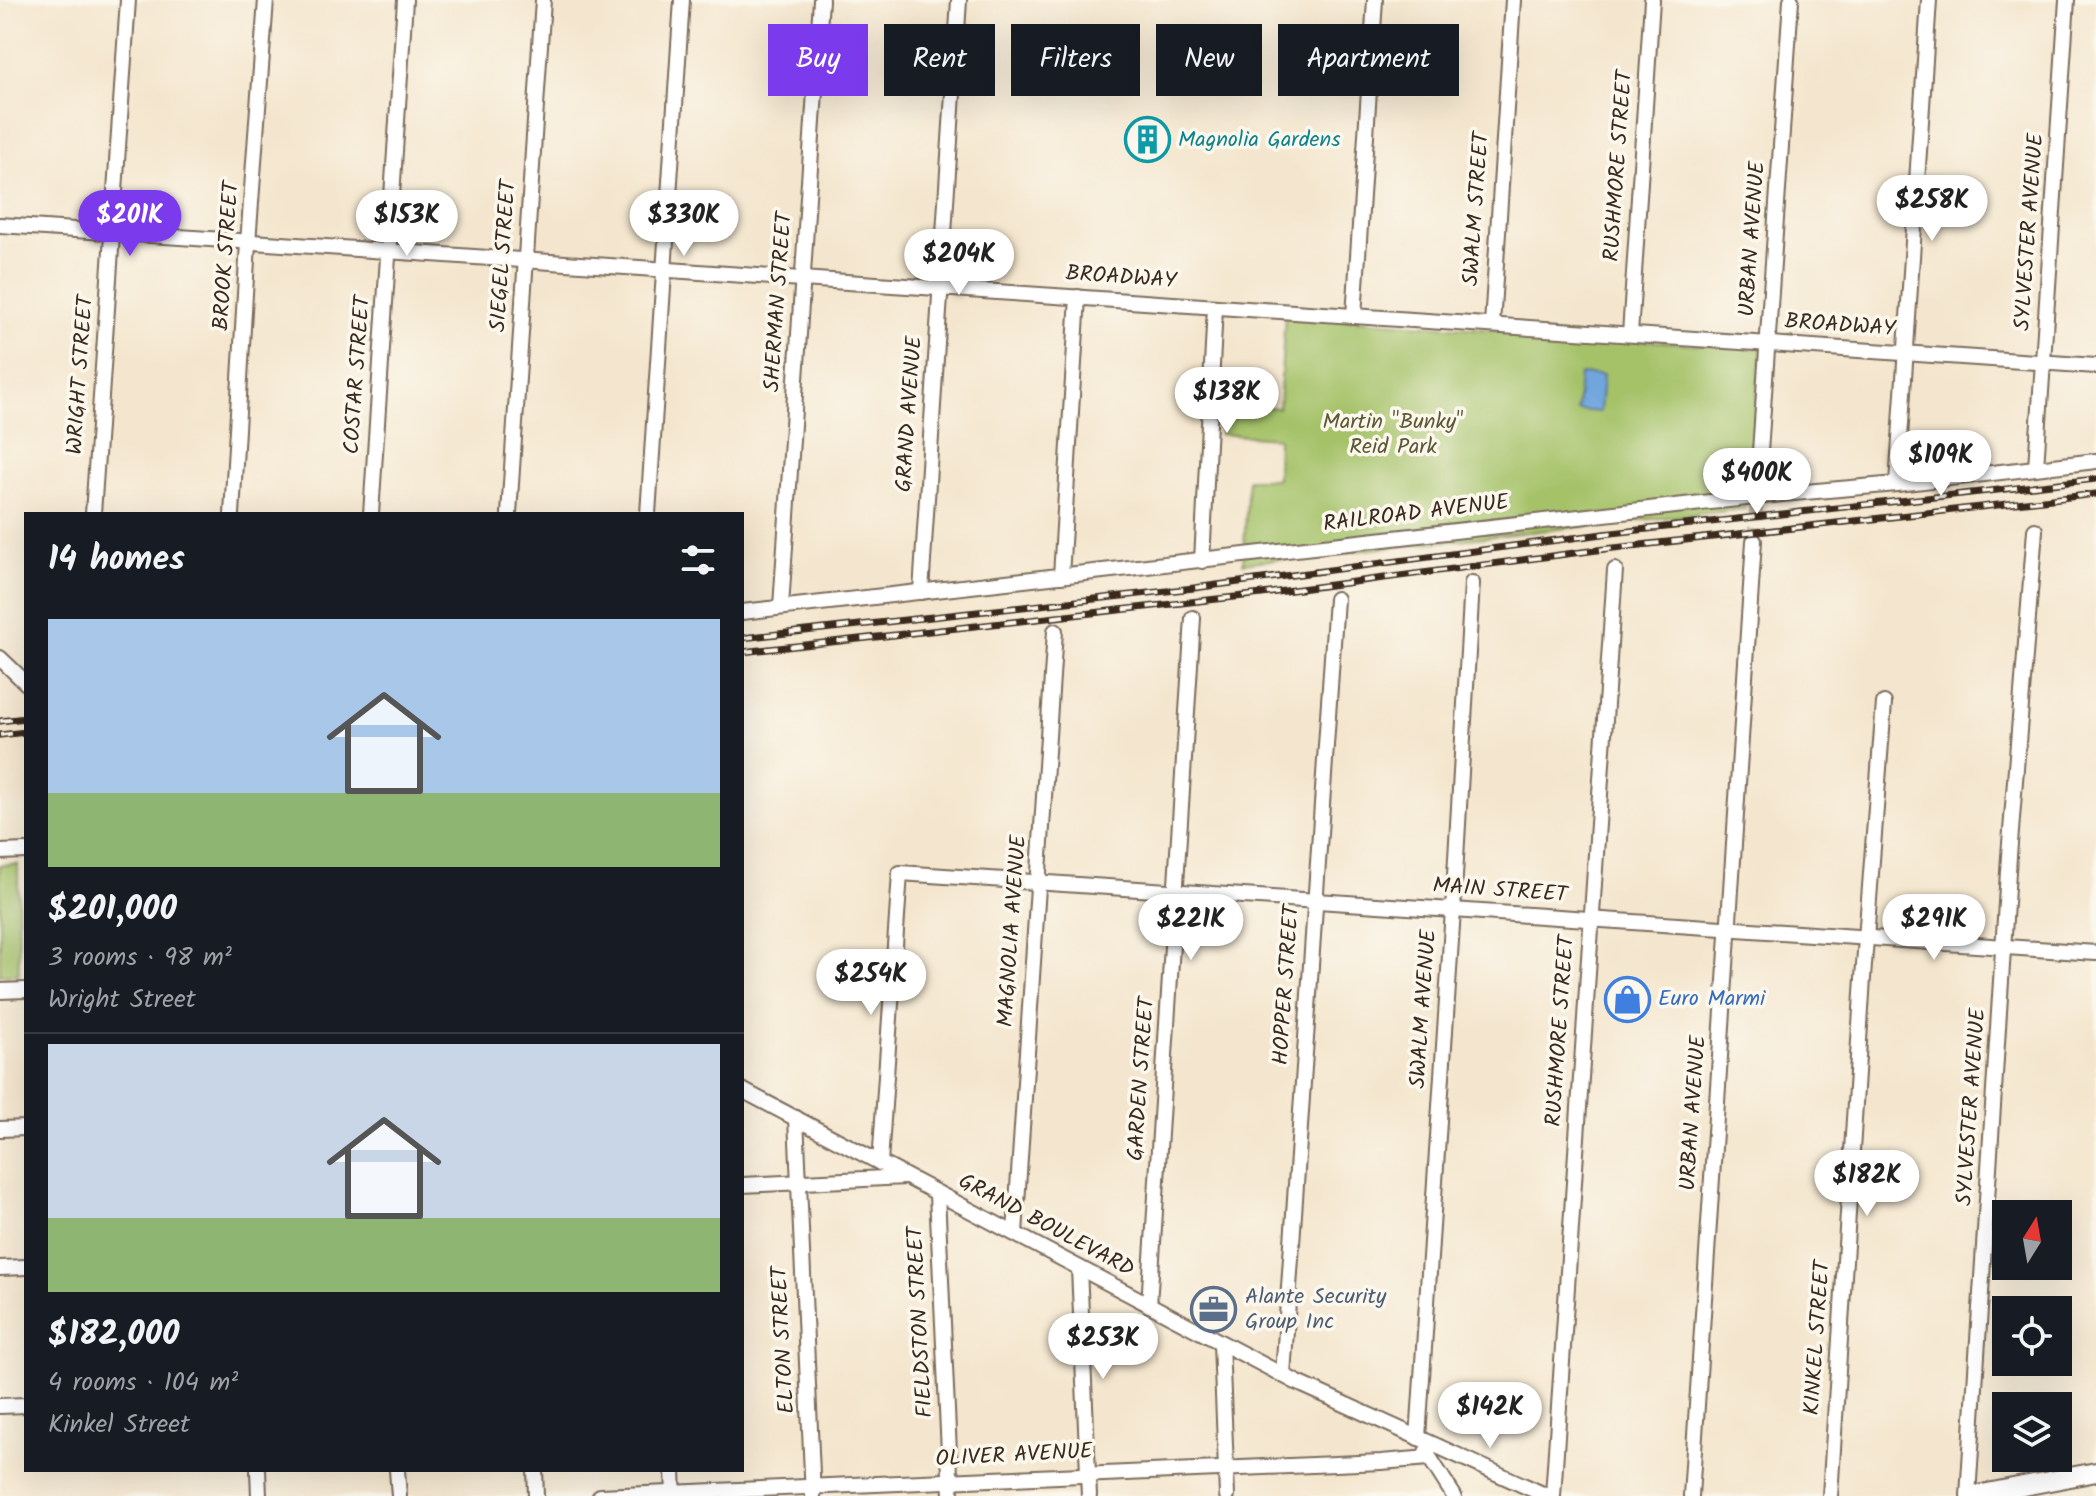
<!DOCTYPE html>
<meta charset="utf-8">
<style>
:root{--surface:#171b24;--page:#242831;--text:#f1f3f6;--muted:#9ea1a6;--line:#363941;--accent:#7c3aed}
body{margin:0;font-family:Kalam,sans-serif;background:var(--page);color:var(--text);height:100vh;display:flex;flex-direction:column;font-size:30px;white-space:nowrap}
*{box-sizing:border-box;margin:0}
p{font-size:26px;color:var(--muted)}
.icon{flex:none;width:44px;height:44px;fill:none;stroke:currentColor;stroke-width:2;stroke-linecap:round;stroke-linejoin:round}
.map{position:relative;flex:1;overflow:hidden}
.drawer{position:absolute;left:24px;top:512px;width:720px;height:960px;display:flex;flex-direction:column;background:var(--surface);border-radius:0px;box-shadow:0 8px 32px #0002}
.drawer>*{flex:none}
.hud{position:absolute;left:768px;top:24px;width:760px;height:72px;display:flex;gap:16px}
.needle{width:52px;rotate:11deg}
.tools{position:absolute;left:1992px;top:1200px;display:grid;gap:16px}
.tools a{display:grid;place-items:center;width:80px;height:80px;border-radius:0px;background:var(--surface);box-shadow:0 8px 32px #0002;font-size:40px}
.price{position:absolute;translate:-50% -68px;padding:0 18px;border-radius:28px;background:#fff;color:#222;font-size:26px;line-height:52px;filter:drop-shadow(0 2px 4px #0008)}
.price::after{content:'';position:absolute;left:50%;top:48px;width:24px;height:18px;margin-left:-12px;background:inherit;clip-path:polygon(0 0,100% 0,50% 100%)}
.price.current{background:var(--accent);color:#fff}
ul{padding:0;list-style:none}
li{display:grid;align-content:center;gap:16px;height:424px;padding:0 24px}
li+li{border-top:2px solid var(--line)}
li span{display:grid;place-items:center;height:248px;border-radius:0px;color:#555}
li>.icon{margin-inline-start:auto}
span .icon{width:144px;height:144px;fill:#fffc;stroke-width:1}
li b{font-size:34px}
h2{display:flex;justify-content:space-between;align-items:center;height:96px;padding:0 24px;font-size:34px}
.tag{padding:0 28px;border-radius:0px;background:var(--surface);box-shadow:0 8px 32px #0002;font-size:28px;line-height:72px}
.tag.current{background:var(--accent);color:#fff}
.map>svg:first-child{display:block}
.green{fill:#a5c269;stroke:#707644;stroke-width:2}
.water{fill:#6fa6dd;stroke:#55687e;stroke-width:2}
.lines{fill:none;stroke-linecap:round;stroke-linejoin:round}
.minor-tunnel{stroke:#cfc0ab;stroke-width:14;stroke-dasharray:14 7;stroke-linecap:butt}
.minor-casing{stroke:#7c6c5c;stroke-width:18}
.major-casing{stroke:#7c6c5c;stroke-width:22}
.minor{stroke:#fff;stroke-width:14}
.major{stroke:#fff;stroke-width:18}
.rail-casing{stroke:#3b2a1e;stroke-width:7}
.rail{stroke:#fbf7ec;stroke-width:4;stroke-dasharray:12;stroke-linecap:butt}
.minor-bridge-casing{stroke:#7c6c5c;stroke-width:18;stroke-linecap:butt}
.minor-bridge{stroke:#fff;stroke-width:14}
.labels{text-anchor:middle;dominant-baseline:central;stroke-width:7;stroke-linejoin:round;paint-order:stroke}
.culture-label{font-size:22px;fill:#0d838f;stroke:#fbf7ec;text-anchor:start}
.street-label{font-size:22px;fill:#3b2a1e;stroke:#fbf7ec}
.park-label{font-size:22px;fill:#5b5834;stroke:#fbf7ec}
.shop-label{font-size:22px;fill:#366cbe;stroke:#fbf7ec;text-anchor:start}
.service-label{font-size:22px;fill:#4e5e75;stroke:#fbf7ec;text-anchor:start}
</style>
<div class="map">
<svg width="2096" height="1496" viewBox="0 0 2096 1496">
<rect width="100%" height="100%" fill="#fbf7ec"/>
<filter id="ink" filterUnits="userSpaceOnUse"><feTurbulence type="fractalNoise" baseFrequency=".0125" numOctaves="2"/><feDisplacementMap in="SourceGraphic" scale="16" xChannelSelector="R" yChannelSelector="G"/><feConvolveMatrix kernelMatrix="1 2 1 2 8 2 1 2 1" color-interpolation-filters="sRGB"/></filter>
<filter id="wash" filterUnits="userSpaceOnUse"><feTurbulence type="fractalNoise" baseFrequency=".006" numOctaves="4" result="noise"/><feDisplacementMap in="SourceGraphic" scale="32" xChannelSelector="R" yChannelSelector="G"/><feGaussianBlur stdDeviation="1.8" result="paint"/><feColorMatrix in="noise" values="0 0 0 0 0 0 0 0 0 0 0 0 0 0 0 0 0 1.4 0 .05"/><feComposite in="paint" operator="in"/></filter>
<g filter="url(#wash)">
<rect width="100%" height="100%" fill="#f4e6ce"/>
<!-- green -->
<g class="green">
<path d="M1285 315 1762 349 1744 509 1243 563 1248 479H1277L1278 438 1220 434 1223 403 1279 408Z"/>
<path d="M18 864 19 974 0 975V865Z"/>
</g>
<!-- water -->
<path class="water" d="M1580 374 1603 375 1600 412 1577 410Z"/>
</g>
<g filter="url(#ink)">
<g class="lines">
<!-- minor-tunnel -->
<path class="minor-tunnel" d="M1754 541 1758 481"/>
<defs>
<g id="minor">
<path d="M0 225 2096 366"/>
<path d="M1354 316 1375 0"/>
<path d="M1492 325 1513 0"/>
<path d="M1630 334 1652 0"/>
<path d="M2036 467 2067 0"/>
<path d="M1758 481 1791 0"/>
<path d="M1897 484 1929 0"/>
<path d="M1782 494 1897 484 2096 461"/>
<path d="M93 514 128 0"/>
<path d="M232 514 248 243 266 0"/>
<path d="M371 514 405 0"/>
<path d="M509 514 543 0"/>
<path d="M648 514 682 0"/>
<path d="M1202 561 1215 307"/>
<path d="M1061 576 1078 297"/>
<path d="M921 592 959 0"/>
<path d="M781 607 821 0"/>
<path d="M742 612 1728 500"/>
<path d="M0 658 26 683"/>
<path d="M0 852 26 851"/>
<path d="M0 991 26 990"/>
<path d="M742 1090 1296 1382 1547 1496"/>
<path d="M796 1118 813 1496"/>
<path d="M0 1129 26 1128"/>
<path d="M880 1163 900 873 2096 953"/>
<path d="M742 1185 905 1177"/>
<path d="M937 1194 951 1496"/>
<path d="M1015 1233 1055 631"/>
<path d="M0 1268 26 1267"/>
<path d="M1079 1268 1089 1496"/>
<path d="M1149 1305 1193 618"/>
<path d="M1221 1343 1227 1496"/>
<path d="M1283 1375 1336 599"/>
<path d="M0 1406 26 1405"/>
<path d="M1418 1438 1453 910 1472 583"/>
<path d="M1426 1452 1454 1496"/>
<path d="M258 1470 259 1496"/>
<path d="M397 1470 399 1496"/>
<path d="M535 1470 536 1496"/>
<path d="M673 1470 674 1496"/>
<path d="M600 1496 1381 1462 1429 1458"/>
<path d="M1553 1496 1615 570"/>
<path d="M1691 1496 1754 541"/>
<path d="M1830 1496 1863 978 1884 703"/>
<path d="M1968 1496 2009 856 2035 530"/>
</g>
<path id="major" d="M1972 1496 2096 1472"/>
</defs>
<!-- minor casing -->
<use href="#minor" class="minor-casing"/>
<!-- major casing -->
<use href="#major" class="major-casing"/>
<!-- minor -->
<use href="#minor" class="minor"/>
<!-- major -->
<use href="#major" class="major"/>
<defs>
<g id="rail">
<path d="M742 638 1194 588 1603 534 2096 479"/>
<path d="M742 652 1262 594 1605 549 2096 494"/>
<path d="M0 721 26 718"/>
<path d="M0 735 26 732"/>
</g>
</defs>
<!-- rail casing -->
<use href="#rail" class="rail-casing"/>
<!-- rail -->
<use href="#rail" class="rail"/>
<defs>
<path id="minor-bridge" d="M1728 500 1782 494"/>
</defs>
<!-- minor-bridge casing -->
<use href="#minor-bridge" class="minor-bridge-casing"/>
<!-- minor-bridge -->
<use href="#minor-bridge" class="minor-bridge"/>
</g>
</g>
<!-- icons -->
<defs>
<symbol id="building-ring" viewBox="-11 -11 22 22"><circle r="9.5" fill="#fbf7ec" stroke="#0f9aa8" stroke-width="1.5"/><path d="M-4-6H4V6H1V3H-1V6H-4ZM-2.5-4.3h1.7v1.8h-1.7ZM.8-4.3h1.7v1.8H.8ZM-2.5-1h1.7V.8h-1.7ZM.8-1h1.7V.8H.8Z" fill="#0f9aa8"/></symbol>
<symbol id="shop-ring" viewBox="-11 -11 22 22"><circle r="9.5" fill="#fbf7ec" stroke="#3f7fe0" stroke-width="1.5"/><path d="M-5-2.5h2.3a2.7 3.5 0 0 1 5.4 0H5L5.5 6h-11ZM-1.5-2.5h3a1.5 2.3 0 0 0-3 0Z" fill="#3f7fe0"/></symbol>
<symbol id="office-ring" viewBox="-11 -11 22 22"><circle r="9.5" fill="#fbf7ec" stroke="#5c6f8a" stroke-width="1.5"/><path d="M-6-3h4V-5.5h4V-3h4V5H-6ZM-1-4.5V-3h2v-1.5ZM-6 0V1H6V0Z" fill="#5c6f8a"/></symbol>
</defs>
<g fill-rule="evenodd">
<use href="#building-ring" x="1122" y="114" width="51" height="51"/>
<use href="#shop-ring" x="1602" y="974" width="51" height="51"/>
<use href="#office-ring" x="1188" y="1284" width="51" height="51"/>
</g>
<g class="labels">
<!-- culture labels -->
<g class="culture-label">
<text x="1178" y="140">Magnolia Gardens</text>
</g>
<!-- street labels -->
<g class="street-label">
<text transform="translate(1619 166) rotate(-86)">RUSHMORE STREET</text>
<text transform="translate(1477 209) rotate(-86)">SWALM STREET</text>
<text transform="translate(2030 232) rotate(-86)">SYLVESTER AVENUE</text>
<text transform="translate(1753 239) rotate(-86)">URBAN AVENUE</text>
<text transform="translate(227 256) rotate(-86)">BROOK STREET</text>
<text transform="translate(504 256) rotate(-86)">SIEGEL STREET</text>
<text transform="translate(1121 278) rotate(4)">BROADWAY</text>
<text transform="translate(779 302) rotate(-86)">SHERMAN STREET</text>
<text transform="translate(1840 326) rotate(4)">BROADWAY</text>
<text transform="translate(81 375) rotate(-86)">WRIGHT STREET</text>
<text transform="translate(358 375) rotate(-86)">COSTAR STREET</text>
<text transform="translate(910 414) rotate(-86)">GRAND AVENUE</text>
<text transform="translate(1416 514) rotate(-7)">RAILROAD AVENUE</text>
<text transform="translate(1500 891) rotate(4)">MAIN STREET</text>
<text transform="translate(1013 931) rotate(-86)">MAGNOLIA AVENUE</text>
<text transform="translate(1287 985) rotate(-86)">HOPPER STREET</text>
<text transform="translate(1424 1009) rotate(-86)">SWALM AVENUE</text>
<text transform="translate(1561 1031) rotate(-86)">RUSHMORE STREET</text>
<text transform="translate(1142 1079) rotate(-86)">GARDEN STREET</text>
<text transform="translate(1972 1107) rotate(-86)">SYLVESTER AVENUE</text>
<text transform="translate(1694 1113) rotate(-86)">URBAN AVENUE</text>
<text transform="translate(1046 1226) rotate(28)">GRAND BOULEVARD</text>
<text transform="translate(921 1322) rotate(-93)">FIELDSTON STREET</text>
<text transform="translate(1818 1338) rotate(-86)">KINKEL STREET</text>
<text transform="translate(784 1340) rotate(-93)">ELTON STREET</text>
<text transform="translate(1014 1456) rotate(-3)">OLIVER AVENUE</text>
</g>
<!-- park labels -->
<g class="park-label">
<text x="1393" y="422">Martin "Bunky"<tspan x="1393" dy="25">Reid Park</tspan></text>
</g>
<!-- shop labels -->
<g class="shop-label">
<text x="1658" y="999">Euro Marmi</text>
</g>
<!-- service labels -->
<g class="service-label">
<text x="1245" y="1297">Alante Security<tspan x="1245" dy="25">Group Inc</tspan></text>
</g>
</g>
</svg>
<div class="tools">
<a><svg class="needle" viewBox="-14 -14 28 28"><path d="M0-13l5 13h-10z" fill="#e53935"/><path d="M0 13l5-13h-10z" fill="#9ea1a6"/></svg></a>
<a><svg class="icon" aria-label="locate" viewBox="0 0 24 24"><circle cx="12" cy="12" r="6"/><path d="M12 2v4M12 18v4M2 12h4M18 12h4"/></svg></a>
<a><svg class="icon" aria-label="layers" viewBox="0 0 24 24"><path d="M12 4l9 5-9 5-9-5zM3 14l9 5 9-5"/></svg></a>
</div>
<b class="price" style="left:1932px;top:243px">$258K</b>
<b class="price current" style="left:130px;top:258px">$201K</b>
<b class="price" style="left:407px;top:258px">$153K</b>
<b class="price" style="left:684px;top:258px">$330K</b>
<b class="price" style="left:959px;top:297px">$204K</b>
<b class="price" style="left:1227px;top:435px">$138K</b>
<b class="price" style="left:1941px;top:498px">$109K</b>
<b class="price" style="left:1757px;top:516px">$400K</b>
<b class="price" style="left:1191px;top:962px">$221K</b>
<b class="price" style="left:1934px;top:962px">$291K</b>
<b class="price" style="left:871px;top:1017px">$254K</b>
<b class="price" style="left:1867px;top:1218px">$182K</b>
<b class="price" style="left:1103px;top:1381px">$253K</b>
<b class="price" style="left:1490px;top:1450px">$142K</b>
<div class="hud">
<a class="tag current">Buy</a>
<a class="tag">Rent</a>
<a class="tag">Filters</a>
<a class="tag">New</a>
<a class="tag">Apartment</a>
</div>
<section class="drawer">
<h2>14 homes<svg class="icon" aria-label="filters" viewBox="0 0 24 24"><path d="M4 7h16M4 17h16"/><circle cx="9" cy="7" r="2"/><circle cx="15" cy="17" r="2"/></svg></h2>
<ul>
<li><span style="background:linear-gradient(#a9c7e8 70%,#8fb573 0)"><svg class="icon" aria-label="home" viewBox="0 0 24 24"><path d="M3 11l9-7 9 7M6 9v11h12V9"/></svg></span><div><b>$201,000</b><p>3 rooms · 98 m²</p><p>Wright Street</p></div></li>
<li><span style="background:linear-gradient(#c9d6e8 70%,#8fb573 0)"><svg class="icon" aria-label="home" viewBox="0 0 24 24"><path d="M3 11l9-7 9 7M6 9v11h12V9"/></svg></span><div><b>$182,000</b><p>4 rooms · 104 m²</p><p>Kinkel Street</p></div></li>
</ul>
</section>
</div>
